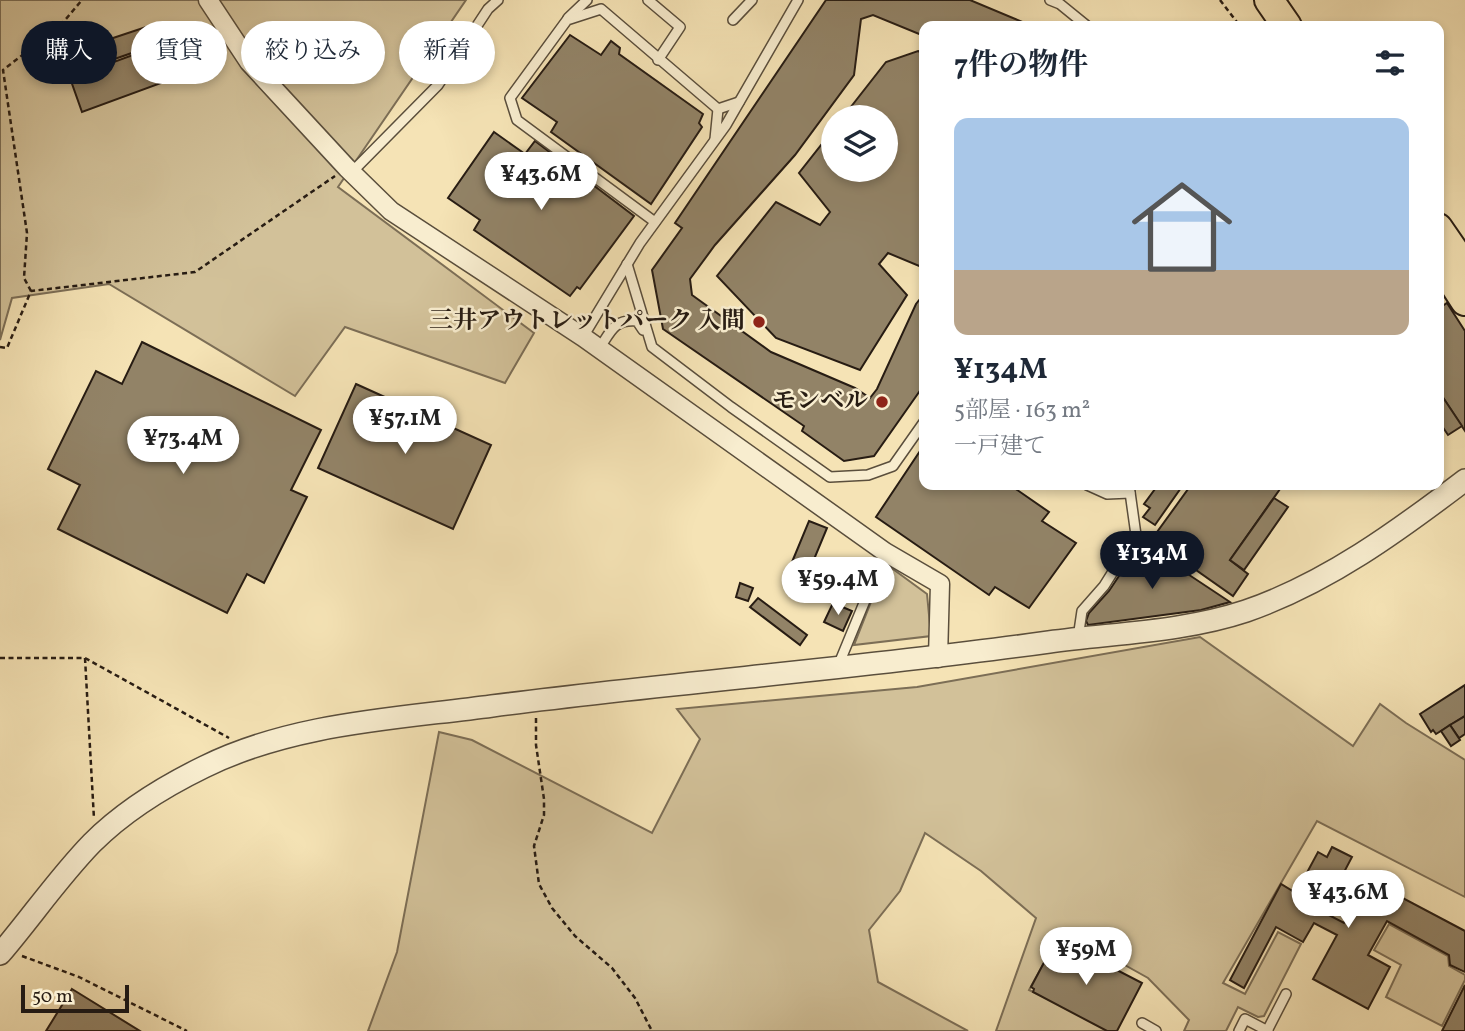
<!DOCTYPE html>
<html lang="ja">
<meta charset="utf-8">
<style>
:root{--surface:#fff;--page:#f6f6f7;--text:#1f2937;--muted:#747a83;--accent:#111827}
body{margin:0;font-family:Vollkorn,"Noto Serif JP",serif;background:var(--page);color:var(--text);height:100vh;display:flex;flex-direction:column;font-size:26px;white-space:nowrap}
*{box-sizing:border-box;margin:0}
p{font-size:23px;color:var(--muted)}
.icon{flex:none;width:38px;height:38px;fill:none;stroke:currentColor;stroke-width:2;stroke-linecap:round;stroke-linejoin:round}
.map{position:relative;flex:1;overflow:hidden}
.panel{position:absolute;left:919px;top:21px;width:525px;height:469px;display:flex;flex-direction:column;background:var(--surface);border-radius:14px;box-shadow:0 4px 10px #0003}
.panel>*{flex:none}
.hud{position:absolute;left:21px;top:21px;width:665px;height:63px;display:flex;gap:14px}
.controls{position:absolute;left:821px;top:105px;display:grid;gap:14px}
.controls a{display:grid;place-items:center;width:77px;height:77px;border-radius:50%;background:var(--surface);box-shadow:0 4px 10px #0003;font-size:35px}
.scale{position:absolute;left:21px;bottom:18px;width:108px;box-sizing:border-box;padding-left:7px;border:4px solid #271c13;border-top:0;font-size:19px;line-height:24px;white-space:nowrap;color:#271c13;-webkit-text-stroke:5px #f8edcf;paint-order:stroke}
.price{position:absolute;translate:-50% -60px;padding:0 16px;border-radius:24px;background:#fff;color:#222;font-size:23px;line-height:46px;filter:drop-shadow(0 2px 4px #0008)}
.price::after{content:'';position:absolute;left:50%;top:42px;width:21px;height:16px;margin-left:-10px;background:inherit;clip-path:polygon(0 0,100% 0,50% 100%)}
.price.active{background:var(--accent);color:#fff}
ul{padding:0;list-style:none}
li{display:grid;align-content:center;gap:14px;height:371px;padding:0 35px}
li span{display:grid;place-items:center;height:217px;border-radius:14px;color:#555}
li>.icon{margin-inline-start:auto}
span .icon{width:126px;height:126px;fill:#fffc;stroke-width:1}
li b{font-size:30px}
h2{display:flex;justify-content:space-between;align-items:center;height:84px;padding:0 35px;font-size:30px}
.tag{padding:0 24px;border-radius:32px;background:var(--surface);box-shadow:0 4px 10px #0003;font-size:24px;line-height:63px}
.tag.active{background:var(--accent);color:#fff}
.map>svg:first-child{display:block}
.green{fill:#d2c199;stroke:#7c6e56;stroke-width:2}
.building{fill:#928367;stroke:#271c13;stroke-width:2}
.lines{fill:none;stroke-linecap:round;stroke-linejoin:round}
.service-casing{stroke:#5a4e3c;stroke-width:12}
.minor-casing{stroke:#5a4e3c;stroke-width:21}
.tertiary-casing{stroke:#5a4e3c;stroke-width:24}
.trunk-casing{stroke:#271c13;stroke-width:32}
.path{stroke:#271c13;stroke-width:2.5;stroke-dasharray:5 3.5;stroke-linecap:butt}
.service{stroke:#f8edcf;stroke-width:9}
.minor{stroke:#f8edcf;stroke-width:18}
.tertiary{stroke:#f8edcf;stroke-width:21}
.trunk{stroke:#f5e3b5;stroke-width:28}
.poi-dot{fill:#8f2418;stroke:#f8edcf;stroke-width:2.5}
.labels{text-anchor:middle;dominant-baseline:central;stroke-width:5;stroke-linejoin:round;paint-order:stroke}
.poi-label{font-size:24px;font-weight:bold;fill:#271c13;stroke:#f8edcf;text-anchor:end}
</style>
<div class="map">
<svg width="1465" height="1031" viewBox="0 0 1465 1031">
<rect width="100%" height="100%" fill="#f5e3b5"/>
<filter id="stains"><feTurbulence type="fractalNoise" baseFrequency=".00286" numOctaves="4"/><feColorMatrix values="0 0 0 0 .2 0 0 0 0 .09 0 0 0 0 .02 0 0 0 .5 -.17"/></filter>
<radialGradient id="worn" r=".72"><stop offset=".6" stop-color="#630" stop-opacity="0"/><stop offset="1" stop-color="#630" stop-opacity=".3"/></radialGradient>
<!-- green -->
<g class="green">
<path d="M0 0H466L338 187 534 333 505 383 345 327 295 396 109 284 12 298 0 340Z"/>
<path d="M886 564 927 594 931 636 854 645Z"/>
<path d="M1200 637 1353 746 1380 704 1406 723 1465 760V897L1317 821 1223 983 1245 994 1278 932 1301 944 1264 1016 1258 1017 1238 1007 1226 1031H1184L1189 1020 1148 978 1062 930 1029 990 1116 1031H996L1036 918 981 871 925 833 900 891 869 930 878 982 968 1031H368L397 952 439 732 472 740 652 833 700 739 677 709 917 687Z"/>
<path d="M1389 924 1448 956 1449 966 1465 975V980L1442 1026 1386 997 1401 965 1374 950Z"/>
</g>
<!-- building -->
<g class="building">
<path d="M826 0H970L1032 26H924V36L873 15 861 19 854 75 795 155 715 245 690 279 692 295 771 352 855 388 870 398 877 389 916 304 924 294V385L874 456 844 461 802 431 804 426 663 329 652 270 682 228 675 223Z"/>
<path d="M146 27 152 46 51 81 44 61Z"/>
<path d="M570 35 601 55 611 41 620 48 619 54 703 114 699 123 702 127 651 204 551 132 557 122 522 98Z"/>
<path d="M160 45 172 79 82 112 70 78Z"/>
<path d="M918 51 924 54V268L888 253 879 264 907 295 860 370 776 338 717 276 776 202 820 225 830 212 799 173 833 130V170H886V117H843L886 62Z"/>
<path d="M494 132 525 154 535 141 634 216 580 289 577 287 570 296 474 230 480 220 448 198Z"/>
<path d="M1447 303 1465 331V431L1438 390V309Z"/>
<path d="M142 342 321 430 291 490 307 497 264 583 247 574 227 613 58 529 80 485 48 469 96 371 122 384Z"/>
<path d="M356 384 491 445 453 529 318 468Z"/>
<path d="M1438 390 1462 426 1448 435 1438 420Z"/>
<path d="M924 445V485H1010L1049 512 1042 521 1076 543 1029 608 995 587 989 595 876 517Z"/>
<path d="M1158 485H1183L1155 525 1143 517 1150 508 1144 504Z"/>
<path d="M1191 485H1274L1280 489 1230 560 1248 574 1233 596 1152 539Z"/>
<path d="M1274 498 1288 507 1244 570 1230 560Z"/>
<path d="M809 521 827 528 810 569 792 562Z"/>
<path d="M1141 543 1230 602 1201 610 1088 625 1086 621 1089 613 1109 591Z"/>
<path d="M740 583 753 588 748 601 736 597Z"/>
<path d="M758 598 807 635 800 645 750 607Z"/>
<path d="M833 603 852 611 843 631 824 622Z"/>
<path d="M1465 685V716L1436 734 1433 730 1431 732 1420 714Z"/>
<path d="M1465 716V734L1459 738 1450 725Z"/>
<path d="M1450 725 1460 740 1451 746 1441 731Z"/>
<path d="M1332 847 1352 857 1323 912 1344 923 1367 879 1465 931V972L1450 965 1449 955 1387 921 1368 955 1390 967 1368 1009 1313 979 1337 935 1314 923 1303 942 1276 927 1244 988 1230 980 1281 884 1296 893 1318 852 1327 857Z"/>
<path d="M1055 942 1061 946 1063 942 1142 983 1117 1031H1107L1033 992 1034 989 1031 987Z"/>
<path d="M1465 985V1031H1442Z"/>
<path d="M72 989 140 1031H46Z"/>
</g>
<g class="lines">
<defs>
<g id="service">
<path d="M648 0 680 27 658 60"/>
<path d="M1050 0 1060 4 1087 26"/>
<path d="M568 18 587 0"/>
<path d="M733 20 752 0"/>
<path d="M715 139 718 109"/>
<path d="M352 172 438 85 488 9 498 0"/>
<path d="M655 222 517 120 510 98 567 20 601 9 718 109 739 102"/>
<path d="M627 264 652 347 731 407 830 477 868 475 893 466 924 422"/>
<path d="M583 337 640 243 726 125 798 0"/>
<path d="M599 349C611 331 614 319 637 321L643 330"/>
<path d="M1087 485 1107 494 1130 493"/>
<path d="M1078 638 1082 611 1104 586 1136 535 1129 485"/>
<path d="M838 666 885 552"/>
<path d="M1142 1023 1156 1031"/>
<path d="M1239 1031 1245 1019 1268 1031"/>
<path d="M1267 1031 1286 994"/>
</g>
<path id="minor" d="M208 0 249 62 347 168 391 211 583 337 885 552 940 584 938 658"/>
<path id="tertiary" d="M0 954C31 918 58 878 92 843 123 812 165 786 204 767 293 723 395 719 492 706 677 682 864 668 1049 642 1114 633 1183 632 1246 611 1327 583 1398 531 1465 480"/>
<g id="trunk">
<path d="M1269 0 1287 26"/>
<path d="M1438 228 1465 267"/>
<path d="M1438 259 1465 301"/>
</g>
</defs>
<!-- service casing -->
<use href="#service" class="service-casing"/>
<!-- minor casing -->
<use href="#minor" class="minor-casing"/>
<!-- tertiary casing -->
<use href="#tertiary" class="tertiary-casing"/>
<!-- trunk casing -->
<use href="#trunk" class="trunk-casing"/>
<!-- path -->
<g class="path">
<path d="M1220 0 1240 26"/>
<path d="M31 291 24 278 27 233 3 70 60 26 82 0"/>
<path d="M0 347 7 348 31 291 195 272 335 176"/>
<path d="M0 658H85L229 738"/>
<path d="M85 658 94 819"/>
<path d="M536 718V745L544 799V815L534 846 539 884 552 908 575 936 612 968 635 998 652 1031"/>
<path d="M22 956 79 977 187 1031"/>
</g>
<!-- service -->
<use href="#service" class="service"/>
<!-- minor -->
<use href="#minor" class="minor"/>
<!-- tertiary -->
<use href="#tertiary" class="tertiary"/>
<!-- trunk -->
<use href="#trunk" class="trunk"/>
</g>
<!-- markers -->
<g class="poi-dot">
<circle cx="759" cy="322" r="7"/>
<circle cx="882" cy="402" r="7"/>
</g>
<g class="labels">
<!-- poi labels -->
<g class="poi-label">
<text x="745" y="322">三井アウトレットパーク 入間</text>
<text x="868" y="402">モンベル</text>
</g>
</g>
<rect width="100%" height="100%" filter="url(#stains)"/>
<rect width="100%" height="100%" fill="url(#worn)"/>
</svg>
<div class="controls">
<a><svg class="icon" aria-label="layers" viewBox="0 0 24 24"><path d="M12 4l9 5-9 5-9-5zM3 14l9 5 9-5"/></svg></a>
</div>
<div class="scale">50 m</div>
<b class="price" style="left:541px;top:212px">¥43.6M</b>
<b class="price" style="left:405px;top:456px">¥57.1M</b>
<b class="price" style="left:183px;top:476px">¥73.4M</b>
<b class="price active" style="left:1152px;top:591px">¥134M</b>
<b class="price" style="left:838px;top:617px">¥59.4M</b>
<b class="price" style="left:1348px;top:930px">¥43.6M</b>
<b class="price" style="left:1086px;top:987px">¥59M</b>
<div class="hud">
<a class="tag active">購入</a>
<a class="tag">賃貸</a>
<a class="tag">絞り込み</a>
<a class="tag">新着</a>
</div>
<section class="panel">
<h2>7件の物件<svg class="icon" aria-label="filters" viewBox="0 0 24 24"><path d="M4 7h16M4 17h16"/><circle cx="9" cy="7" r="2"/><circle cx="15" cy="17" r="2"/></svg></h2>
<ul>
<li><span style="background:linear-gradient(#a9c7e8 70%,#b9a48a 0)"><svg class="icon" aria-label="home" viewBox="0 0 24 24"><path d="M3 11l9-7 9 7M6 9v11h12V9"/></svg></span><div><b>¥134M</b><p>5部屋 · 163 m²</p><p>一戸建て</p></div></li>
</ul>
</section>
</div>
